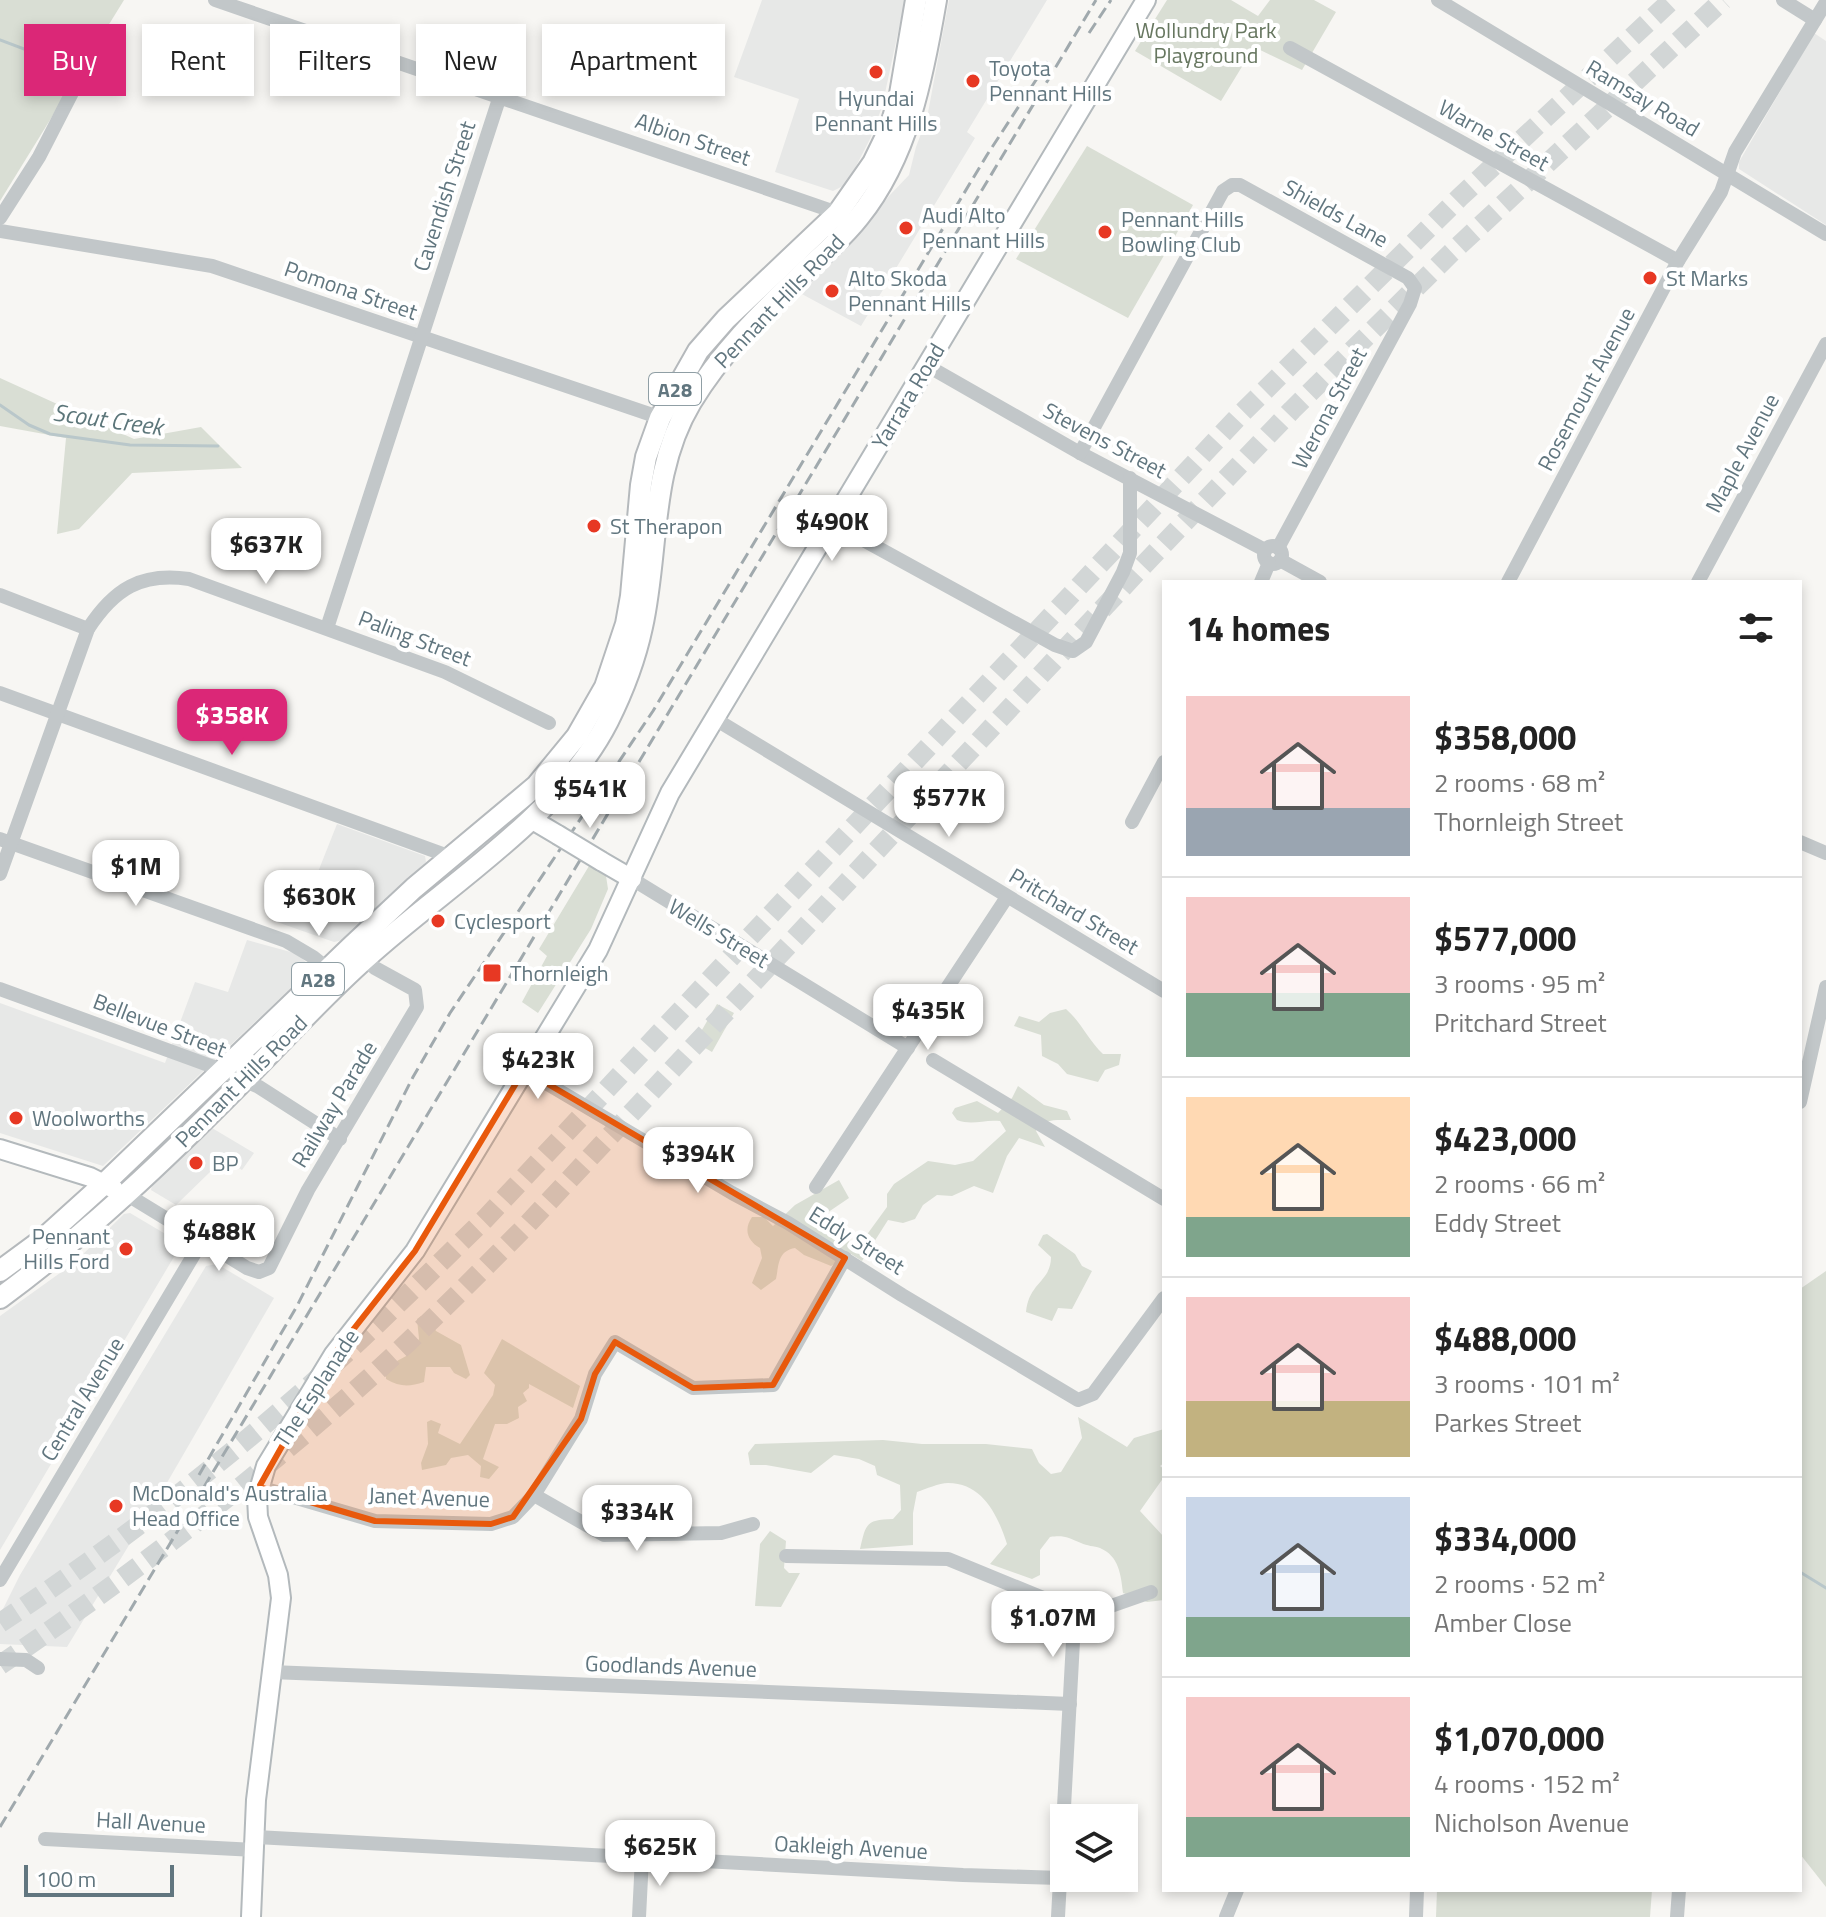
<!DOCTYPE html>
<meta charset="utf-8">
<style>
:root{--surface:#fff;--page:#f6f6f6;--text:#222;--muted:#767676;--line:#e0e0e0;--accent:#db2777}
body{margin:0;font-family:"Titillium Web",sans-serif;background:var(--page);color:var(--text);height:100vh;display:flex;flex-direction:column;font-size:30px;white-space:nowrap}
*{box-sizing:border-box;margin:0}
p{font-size:26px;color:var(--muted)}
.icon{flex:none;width:44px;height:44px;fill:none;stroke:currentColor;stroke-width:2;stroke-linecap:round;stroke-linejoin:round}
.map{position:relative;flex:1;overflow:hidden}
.panel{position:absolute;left:1162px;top:580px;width:640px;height:1312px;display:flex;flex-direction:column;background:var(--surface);border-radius:0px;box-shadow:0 4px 12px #0003}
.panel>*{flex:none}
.hud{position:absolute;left:24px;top:24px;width:760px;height:72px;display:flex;gap:16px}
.buttons{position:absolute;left:1050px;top:1804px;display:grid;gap:16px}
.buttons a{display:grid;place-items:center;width:88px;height:88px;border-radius:0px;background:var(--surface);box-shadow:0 4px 12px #0003;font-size:40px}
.scale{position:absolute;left:24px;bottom:20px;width:150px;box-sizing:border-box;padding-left:8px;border:4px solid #61767f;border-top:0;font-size:22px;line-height:28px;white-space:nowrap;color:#61767f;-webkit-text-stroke:6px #fff;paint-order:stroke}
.price{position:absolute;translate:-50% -68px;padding:0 18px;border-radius:16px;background:#fff;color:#222;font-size:26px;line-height:52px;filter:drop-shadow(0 2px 4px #0008)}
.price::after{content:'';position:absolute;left:50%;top:48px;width:24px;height:18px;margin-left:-12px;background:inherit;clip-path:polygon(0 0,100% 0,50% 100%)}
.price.current{background:var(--accent);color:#fff}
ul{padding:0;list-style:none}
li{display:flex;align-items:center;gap:24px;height:200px;padding:0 24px}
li+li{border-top:2px solid var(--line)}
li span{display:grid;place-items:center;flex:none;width:224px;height:160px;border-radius:0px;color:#555}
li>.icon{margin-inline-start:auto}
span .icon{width:96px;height:96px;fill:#fffc;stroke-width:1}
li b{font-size:34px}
h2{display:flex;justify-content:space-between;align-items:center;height:96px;padding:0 24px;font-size:34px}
.tag{padding:0 28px;border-radius:0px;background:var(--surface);box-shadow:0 4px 12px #0003;font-size:28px;line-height:72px}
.tag.current{background:var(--accent);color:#fff}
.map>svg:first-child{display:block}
.built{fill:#e7e8e7}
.green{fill:#d9ded4}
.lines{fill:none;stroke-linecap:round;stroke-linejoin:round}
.stream{stroke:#b9c7ca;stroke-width:3}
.highway-tunnel{stroke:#d2d6d6;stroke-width:20;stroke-dasharray:20 10;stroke-linecap:butt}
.major-casing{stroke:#b3b9bc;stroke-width:22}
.highway-casing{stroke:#b5b9bc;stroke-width:24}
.minor{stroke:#c2c7c9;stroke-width:14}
.major{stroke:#fff;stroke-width:18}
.highway{stroke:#fff;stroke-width:20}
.rail{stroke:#a0a9ad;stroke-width:3;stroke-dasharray:12 6;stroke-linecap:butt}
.major-bridge-casing{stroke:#b3b9bc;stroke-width:22;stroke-linecap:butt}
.major-bridge{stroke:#fff;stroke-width:18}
.marked{fill:#e8590c;fill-opacity:0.2;stroke:#e8590c;stroke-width:6;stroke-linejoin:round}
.poi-dot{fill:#e73823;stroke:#fff;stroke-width:3}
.labels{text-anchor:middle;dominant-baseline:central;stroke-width:8;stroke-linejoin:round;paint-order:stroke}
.shield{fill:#fff;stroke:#909fa5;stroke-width:2}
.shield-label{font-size:20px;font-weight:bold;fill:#61767f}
.park-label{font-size:22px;fill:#677760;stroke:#fff}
.poi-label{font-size:22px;fill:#61767f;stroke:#fff;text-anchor:start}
.street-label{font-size:22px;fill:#61767f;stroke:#fff}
.water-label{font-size:24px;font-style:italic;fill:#5c767a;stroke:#fff}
</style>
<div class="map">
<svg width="1826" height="1917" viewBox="0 0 1826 1917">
<rect width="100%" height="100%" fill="#f7f6f3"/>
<!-- built -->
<g class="built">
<path d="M762 0H905L882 107 870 139 852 174 843 186 833 191 775 172 799 99 734 77Z"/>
<path d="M949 0H1047L967 132 975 138 861 326 800 293 863 230 889 196 909 175 916 147 927 118Z"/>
<path d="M1814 33 1826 41V225L1739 169V162Z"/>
<path d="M337 824 425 856 426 862 343 940 334 942 277 922 297 871 316 877Z"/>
<path d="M247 940 298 954 312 968 103 1166 0 1133V1003L165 1063 195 982 228 992Z"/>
<path d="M212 1128 254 1153 242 1170 221 1157 211 1171 176 1205 151 1190 152 1185Z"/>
<path d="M130 1213 179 1242 178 1250 0 1550V1316L74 1263 124 1214Z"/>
<path d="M217 1264 274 1298 168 1481 67 1647 0 1644V1615L20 1575 206 1266Z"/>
</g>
<!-- green -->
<g class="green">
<path d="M0 0H124L0 201Z"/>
<path d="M1167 0H1231L1258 16 1270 0H1314L1336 12 1302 70 1254 47 1221 101 1135 51Z"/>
<path d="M1087 146 1193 205 1128 318 1016 259Z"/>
<path d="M0 378 134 439 201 427 242 468 132 473 79 529 57 534 66 438 0 426Z"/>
<path d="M589 866 606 876 608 889 591 929 538 1013 522 1002 547 956 539 949Z"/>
<path d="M717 1004 734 1013 712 1052 695 1042Z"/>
<path d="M1066 1009C1082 1023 1088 1040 1103 1054H1121L1119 1065 1105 1070 1098 1082 1067 1074 1058 1064 1042 1056 1041 1035 1014 1026 1019 1016 1039 1022 1050 1013Z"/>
<path d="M1018 1086 1044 1105 1067 1111 1071 1120C1058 1120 1041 1118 1036 1131L1045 1147 1019 1138 1007 1156 993 1193 974 1186 952 1196 937 1195 923 1205 915 1219 903 1223 888 1220 862 1261 851 1254 831 1266 804 1255 795 1248C778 1251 779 1264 776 1279L761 1290 752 1283 762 1258 760 1248C748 1241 743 1230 752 1217H764L773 1226 795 1205 839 1180 849 1198 821 1217 853 1245 863 1240 887 1207V1194L894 1184 928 1161 955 1165 973 1161 1006 1131 1000 1121C984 1119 973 1126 957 1120L952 1113 955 1108 977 1101 998 1113 1012 1098Z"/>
<path d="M1047 1234 1075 1254 1082 1266 1092 1271 1072 1309 1058 1308 1052 1321 1026 1312C1029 1282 1051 1282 1051 1257L1038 1245 1043 1235Z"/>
<path d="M1826 1271V1887L1800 1854V1289Z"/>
<path d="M421 1316H428L436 1331 461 1345 470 1375 466 1379 454 1373 450 1367H426L424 1382C409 1387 400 1387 386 1379V1367L408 1355 419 1339 417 1319Z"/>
<path d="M502 1339 580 1386 573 1408 529 1384V1388L523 1393 527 1401 518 1407 519 1418 507 1424H495L483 1459 499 1467 489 1479 480 1477 481 1466 468 1455 451 1458 446 1465 422 1470 421 1463 428 1444 427 1422 431 1420 441 1424 438 1433 460 1444 493 1395 495 1385 484 1373Z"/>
<path d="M1078 1417 1127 1447 1134 1438 1164 1429V1463L1160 1466 1164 1469V1477L1140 1511 1164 1537V1600L1147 1602 1123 1593C1121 1575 1119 1556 1100 1548 1094 1546 1087 1546 1081 1543 1068 1538 1065 1535 1050 1537L1040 1550V1575L1032 1579 990 1564 1007 1544C998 1516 983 1483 948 1483 939 1483 926 1489 917 1492L913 1513V1545L860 1549C866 1523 866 1520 893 1519L901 1510 900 1485 877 1475 875 1466 859 1459 834 1455 811 1473 766 1465H750L748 1453 755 1444 883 1440 922 1444H986L1032 1449 1039 1463 1051 1474 1061 1472 1082 1438Z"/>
<path d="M770 1531 786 1541 784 1568 789 1573H800L781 1607 755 1606 760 1544Z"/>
<path d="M1437 1890H1652L1650 1917H1436Z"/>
</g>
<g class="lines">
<!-- stream -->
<g class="stream">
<path d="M0 40 77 69"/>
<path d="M0 405 29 425 50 434 130 445 218 446"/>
<path d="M1800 1572 1826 1588"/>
</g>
<!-- highway-tunnel -->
<g class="highway-tunnel">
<path d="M0 1623C118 1545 231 1457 336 1362 387 1316 435 1267 485 1219L1238 417 1460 197 1672 0"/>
<path d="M0 1665C122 1582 239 1492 350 1395 411 1342 468 1284 525 1227L1136 573 1292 410 1451 253 1723 0"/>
</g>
<defs>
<g id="major">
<path d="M531 819 558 835"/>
<path d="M601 861 632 879"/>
<path d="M0 1149 90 1177 114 1189"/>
<path d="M251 1917 256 1800 281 1598 278 1575 258 1517 257 1497 266 1466 334 1354 415 1251 598 950 670 793 1146 0"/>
</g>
<g id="highway">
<path d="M0 1271 42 1240 104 1184 352 946 414 888 536 786 577 736 605 687 626 624 631 596 641 485 646 457 660 418 698 351 726 319 838 213 873 163 890 128 900 94 916 0"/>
<path d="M0 1298C87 1234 166 1159 242 1082 283 1041 322 997 366 958 446 885 558 819 608 721 623 691 635 660 642 627 659 550 649 472 691 402 721 353 759 315 800 276 820 257 842 239 859 217 908 156 923 76 936 0"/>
</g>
</defs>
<!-- major casing -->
<use href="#major" class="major-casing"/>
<!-- highway casing -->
<use href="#highway" class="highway-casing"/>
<!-- minor -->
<g class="minor">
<path d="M215 0 838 213"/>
<path d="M1438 0 1826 234"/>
<path d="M1783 0 1815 20"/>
<path d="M1290 48 1678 261"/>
<path d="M0 218 39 157 80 77"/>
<path d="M0 231 212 266 667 420"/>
<path d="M926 365 1080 453 1265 550"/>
<path d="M1080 453 1223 191 1232 185H1240L1408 278 1415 288 1410 304 1278 548"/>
<path d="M838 511 842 522 849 532 1055 645 1073 651 1086 642 1123 572 1130 553V478"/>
<circle cx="1273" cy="555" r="9"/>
<path d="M1280 560 1320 582"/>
<path d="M1261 582 1269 563"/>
<path d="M1508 582 1678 261 1721 192 1735 152 1826 2"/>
<path d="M1698 582 1826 344"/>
<path d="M0 595 88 629"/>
<path d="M327 628 500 96"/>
<path d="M0 693 451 857"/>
<path d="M715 719 1164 991"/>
<path d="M1132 822 1164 762"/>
<path d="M0 839 286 941 313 957 328 969"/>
<path d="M1800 842 1826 853"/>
<path d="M0 874 88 629C114 589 141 572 189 579L445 672 549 723"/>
<path d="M632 879 908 1048"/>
<path d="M0 989 211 1066 259 1087 340 1139"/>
<path d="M933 1060 1164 1199"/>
<path d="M524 1070 732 1193 788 1223 902 1295 1078 1400 1093 1394 1164 1298"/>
<path d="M1800 1102 1826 987"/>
<path d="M816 1187 1007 897"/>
<path d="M126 1194 247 1268 259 1272 269 1268 308 1190 417 1007 415 990 375 968 364 959"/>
<path d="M259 1487 375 1521 491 1524 513 1517 534 1495 581 1419 595 1374 615 1342 693 1388 773 1385 845 1258"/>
<path d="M534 1495 604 1535 721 1533 753 1524"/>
<path d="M786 1556 948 1559 1065 1607 1074 1623 1058 1917"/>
<path d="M0 1580 202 1241"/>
<path d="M1074 1619 1151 1592"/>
<path d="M0 1659 26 1660 38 1668"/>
<path d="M271 1672 1070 1704"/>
<path d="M256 1837 963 1875 1061 1878"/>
<path d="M45 1839 255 1850"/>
<path d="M639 1917 642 1858"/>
<path d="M1226 1917 1237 1890"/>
<path d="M1416 1917 1417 1890"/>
<path d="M1677 1917 1679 1890"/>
</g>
<!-- major -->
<use href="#major" class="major"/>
<!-- highway -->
<use href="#highway" class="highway"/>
<!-- rail -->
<g class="rail">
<path d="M1089 33 1111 0"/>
<path d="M199 1475 297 1306 413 1077 450 1013 653 711 987 155 1051 57"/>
<path d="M0 1827 1096 0"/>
</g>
<defs>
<path id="major-bridge" d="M558 835 601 861"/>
</defs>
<!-- major-bridge casing -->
<use href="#major-bridge" class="major-bridge-casing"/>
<!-- major-bridge -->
<use href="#major-bridge" class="major-bridge"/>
</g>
<!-- marked area -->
<path class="marked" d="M524 1070 845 1258 773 1385 693 1388 615 1342 595 1374 581 1419 513 1517 491 1524 375 1521 259 1487 334 1354 415 1251Z"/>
<!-- markers -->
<g class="poi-dot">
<circle cx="876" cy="72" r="8"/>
<circle cx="973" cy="81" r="8"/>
<circle cx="906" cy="228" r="8"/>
<circle cx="1105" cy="232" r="8"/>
<circle cx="1650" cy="278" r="8"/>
<circle cx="832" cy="291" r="8"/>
<circle cx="594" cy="526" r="8"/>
<circle cx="438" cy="921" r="8"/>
<rect x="482" y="963" width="20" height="20" rx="4"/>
<circle cx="16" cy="1118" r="8"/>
<circle cx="196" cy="1163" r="8"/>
<circle cx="126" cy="1249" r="8"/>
<circle cx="116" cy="1506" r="8"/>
</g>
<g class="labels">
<!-- shield labels -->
<g class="shield">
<rect x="649" y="373" width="52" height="32" rx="6"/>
<rect x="292" y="963" width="52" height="32" rx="6"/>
</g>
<g class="shield-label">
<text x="675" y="389">A28</text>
<text x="318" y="979">A28</text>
</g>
<!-- park labels -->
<g class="park-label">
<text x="1206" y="30">Wollundry Park<tspan x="1206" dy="25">Playground</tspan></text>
</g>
<!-- poi labels -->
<g class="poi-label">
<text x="989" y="68">Toyota<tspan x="989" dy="25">Pennant Hills</tspan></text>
<text x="876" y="98" text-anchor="middle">Hyundai<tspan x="876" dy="25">Pennant Hills</tspan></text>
<text x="922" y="215">Audi Alto<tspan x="922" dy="25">Pennant Hills</tspan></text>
<text x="1121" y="219">Pennant Hills<tspan x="1121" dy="25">Bowling Club</tspan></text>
<text x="848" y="278">Alto Skoda<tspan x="848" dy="25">Pennant Hills</tspan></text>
<text x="1666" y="278">St Marks</text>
<text x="610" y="526">St Therapon</text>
<text x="454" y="921">Cyclesport</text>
<text x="510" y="973">Thornleigh</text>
<text x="32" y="1118">Woolworths</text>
<text x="212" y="1163">BP</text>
<text x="110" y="1236" text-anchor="end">Pennant<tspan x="110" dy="25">Hills Ford</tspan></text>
<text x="132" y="1493">McDonald's Australia<tspan x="132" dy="25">Head Office</tspan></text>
</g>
<!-- street labels -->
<g class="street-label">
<text transform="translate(1643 98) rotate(31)">Ramsay Road</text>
<text transform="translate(1494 135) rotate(29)">Warne Street</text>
<text transform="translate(693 139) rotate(19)">Albion Street</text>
<text transform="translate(444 196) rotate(-72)">Cavendish Street</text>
<text transform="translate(1336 213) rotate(29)">Shields Lane</text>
<text transform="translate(351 290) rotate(19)">Pomona Street</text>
<text transform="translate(779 301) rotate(-46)">Pennant Hills Road</text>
<text transform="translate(1586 389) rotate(-62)">Rosemount Avenue</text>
<text transform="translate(908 396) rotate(-59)">Yarrara Road</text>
<text transform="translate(1329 408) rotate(-62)">Werona Street</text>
<text transform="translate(1105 440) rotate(28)">Stevens Street</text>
<text transform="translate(1742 453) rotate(-62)">Maple Avenue</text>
<text transform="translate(415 638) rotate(21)">Paling Street</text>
<text transform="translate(1074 911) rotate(31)">Pritchard Street</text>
<text transform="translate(719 933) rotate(31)">Wells Street</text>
<text transform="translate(160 1025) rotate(21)">Bellevue Street</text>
<text transform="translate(241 1081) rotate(-45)">Pennant Hills Road</text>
<text transform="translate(334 1104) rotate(-59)">Railway Parade</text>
<text transform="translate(857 1240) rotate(32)">Eddy Street</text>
<text transform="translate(316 1388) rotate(-57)">The Esplanade</text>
<text transform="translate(82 1399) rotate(-59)">Central Avenue</text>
<text transform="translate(429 1497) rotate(2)">Janet Avenue</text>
<text transform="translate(671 1666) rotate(2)">Goodlands Avenue</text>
<text transform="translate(151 1822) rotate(3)">Hall Avenue</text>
<text transform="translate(851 1847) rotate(3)">Oakleigh Avenue</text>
</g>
<!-- water labels -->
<g class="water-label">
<text transform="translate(108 419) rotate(8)">Scout Creek</text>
</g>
</g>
</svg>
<div class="buttons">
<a><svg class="icon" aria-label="layers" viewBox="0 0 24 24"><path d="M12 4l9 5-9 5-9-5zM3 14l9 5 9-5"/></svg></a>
</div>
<div class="scale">100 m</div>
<b class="price" style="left:832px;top:563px">$490K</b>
<b class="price" style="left:266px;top:586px">$637K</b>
<b class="price current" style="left:232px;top:757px">$358K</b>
<b class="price" style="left:590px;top:830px">$541K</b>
<b class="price" style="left:949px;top:839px">$577K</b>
<b class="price" style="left:136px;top:908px">$1M</b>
<b class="price" style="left:319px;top:938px">$630K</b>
<b class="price" style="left:928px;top:1052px">$435K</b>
<b class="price" style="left:538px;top:1101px">$423K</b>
<b class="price" style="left:698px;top:1195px">$394K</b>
<b class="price" style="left:219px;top:1273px">$488K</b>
<b class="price" style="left:637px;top:1553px">$334K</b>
<b class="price" style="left:1053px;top:1659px">$1.07M</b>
<b class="price" style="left:660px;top:1888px">$625K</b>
<div class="hud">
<a class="tag current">Buy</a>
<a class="tag">Rent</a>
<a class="tag">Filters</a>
<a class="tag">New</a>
<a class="tag">Apartment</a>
</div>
<section class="panel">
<h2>14 homes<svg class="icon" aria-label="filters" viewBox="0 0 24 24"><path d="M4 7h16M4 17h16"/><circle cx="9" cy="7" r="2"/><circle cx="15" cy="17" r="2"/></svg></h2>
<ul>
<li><span style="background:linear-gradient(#f6c9c9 70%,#9aa5b1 0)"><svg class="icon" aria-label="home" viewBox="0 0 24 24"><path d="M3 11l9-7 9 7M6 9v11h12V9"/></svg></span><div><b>$358,000</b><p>2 rooms · 68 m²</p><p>Thornleigh Street</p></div></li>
<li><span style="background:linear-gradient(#f6c9c9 60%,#7fa58c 0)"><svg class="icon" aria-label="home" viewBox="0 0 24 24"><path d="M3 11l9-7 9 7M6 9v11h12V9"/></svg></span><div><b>$577,000</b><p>3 rooms · 95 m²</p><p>Pritchard Street</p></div></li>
<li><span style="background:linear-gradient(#ffd9b3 75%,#7fa58c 0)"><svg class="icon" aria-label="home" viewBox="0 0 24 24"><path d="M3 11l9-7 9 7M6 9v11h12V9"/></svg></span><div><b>$423,000</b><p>2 rooms · 66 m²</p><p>Eddy Street</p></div></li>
<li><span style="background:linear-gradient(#f6c9c9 65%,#c2b280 0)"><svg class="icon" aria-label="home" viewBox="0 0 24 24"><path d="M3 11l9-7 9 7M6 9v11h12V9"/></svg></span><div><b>$488,000</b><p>3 rooms · 101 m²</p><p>Parkes Street</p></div></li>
<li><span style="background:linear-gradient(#c9d6e8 75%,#7fa58c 0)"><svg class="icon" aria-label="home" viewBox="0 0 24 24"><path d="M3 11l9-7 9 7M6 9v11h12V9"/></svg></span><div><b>$334,000</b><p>2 rooms · 52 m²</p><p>Amber Close</p></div></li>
<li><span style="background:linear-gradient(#f6c9c9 75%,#7fa58c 0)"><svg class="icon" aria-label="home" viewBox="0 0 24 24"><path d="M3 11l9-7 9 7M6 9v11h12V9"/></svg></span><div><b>$1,070,000</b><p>4 rooms · 152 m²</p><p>Nicholson Avenue</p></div></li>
</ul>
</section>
</div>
